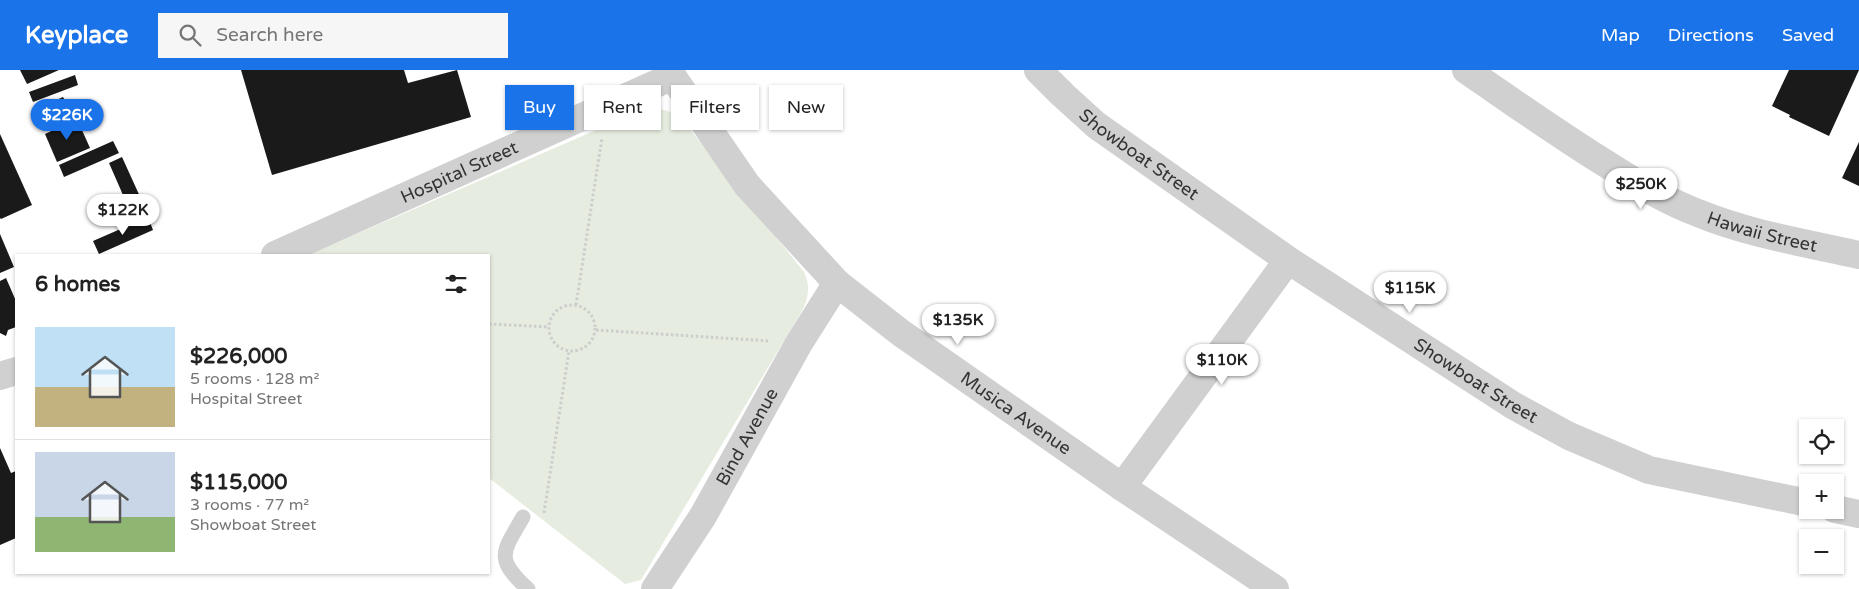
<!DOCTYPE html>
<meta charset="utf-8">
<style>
:root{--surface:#fff;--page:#f6f6f6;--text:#222;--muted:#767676;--line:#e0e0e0;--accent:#1a73e8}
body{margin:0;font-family:"Varela Round",sans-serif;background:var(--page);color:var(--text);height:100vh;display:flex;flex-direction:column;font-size:19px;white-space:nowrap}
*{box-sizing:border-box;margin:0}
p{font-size:16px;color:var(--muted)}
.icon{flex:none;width:28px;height:28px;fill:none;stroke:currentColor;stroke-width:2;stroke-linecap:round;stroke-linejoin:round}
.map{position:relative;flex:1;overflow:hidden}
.details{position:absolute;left:15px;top:184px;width:475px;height:320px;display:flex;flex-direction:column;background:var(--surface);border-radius:0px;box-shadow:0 1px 4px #0004}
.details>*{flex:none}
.banner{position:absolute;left:505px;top:15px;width:475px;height:45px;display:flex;gap:10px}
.fabs{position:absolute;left:1799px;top:349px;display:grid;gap:10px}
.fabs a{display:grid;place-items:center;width:45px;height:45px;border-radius:0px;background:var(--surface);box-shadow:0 1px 4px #0004;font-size:25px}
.price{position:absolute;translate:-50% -42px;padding:0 11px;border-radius:18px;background:#fff;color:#222;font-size:16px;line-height:32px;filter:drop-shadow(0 1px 2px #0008)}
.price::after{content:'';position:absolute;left:50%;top:30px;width:15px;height:11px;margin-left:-8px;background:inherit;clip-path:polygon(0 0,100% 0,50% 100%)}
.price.on{background:var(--accent);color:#fff}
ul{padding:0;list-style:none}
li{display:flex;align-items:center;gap:15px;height:125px;padding:0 20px}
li+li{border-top:1px solid var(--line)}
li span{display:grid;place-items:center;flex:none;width:140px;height:100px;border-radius:0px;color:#555}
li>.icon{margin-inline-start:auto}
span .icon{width:60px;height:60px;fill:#fffc;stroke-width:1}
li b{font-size:21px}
h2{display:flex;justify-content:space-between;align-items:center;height:60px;padding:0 20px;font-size:21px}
.pill{padding:0 18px;border-radius:0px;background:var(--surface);box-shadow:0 1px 4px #0004;font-size:18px;line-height:45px}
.pill.on{background:var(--accent);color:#fff}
header{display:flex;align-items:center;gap:30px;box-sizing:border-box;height:70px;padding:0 25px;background:var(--accent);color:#fff}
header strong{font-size:24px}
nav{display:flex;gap:28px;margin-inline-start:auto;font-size:18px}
.search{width:350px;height:45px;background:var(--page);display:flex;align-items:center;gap:12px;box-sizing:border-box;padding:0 18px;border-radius:0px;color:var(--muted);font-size:19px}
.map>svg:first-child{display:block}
.green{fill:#e6ecdf}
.building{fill:#1a1a1a}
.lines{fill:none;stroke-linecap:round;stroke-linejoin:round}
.path{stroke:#cdcdcd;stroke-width:3;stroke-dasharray:2.5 2.5;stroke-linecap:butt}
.service{stroke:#d0d0d0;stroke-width:15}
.minor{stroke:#d0d0d0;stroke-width:28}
.tertiary{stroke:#d0d0d0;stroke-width:28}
.labels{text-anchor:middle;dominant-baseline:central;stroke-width:5;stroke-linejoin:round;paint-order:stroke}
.street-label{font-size:18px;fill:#333;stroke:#fff}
</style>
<header>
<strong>Keyplace</strong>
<div class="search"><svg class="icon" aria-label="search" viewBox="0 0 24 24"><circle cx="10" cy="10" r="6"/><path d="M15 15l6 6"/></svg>Search here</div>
<nav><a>Map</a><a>Directions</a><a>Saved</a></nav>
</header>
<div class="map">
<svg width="1859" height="519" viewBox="0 0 1859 519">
<rect width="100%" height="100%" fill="#fff"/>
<!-- green -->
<path class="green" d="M647 38C660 38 668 40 680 47L804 202C810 215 809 226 803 239L641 510 625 514 489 408V185H308Z"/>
<!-- building -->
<g class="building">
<path d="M20 0H59L27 14Z"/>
<path d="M241 0H404L408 13 457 0 471 47 272 105Z"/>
<path d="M1789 0H1859L1829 66 1789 47 1790 45 1772 36Z"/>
<path d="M75 5 78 15 33 32 29 22Z"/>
<path d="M63 27 71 41 59 47 52 32Z"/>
<path d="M77 49 90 78 57 92 45 64Z"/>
<path d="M0 64 32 135 1 149 0 148Z"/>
<path d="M113 71 119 83 64 107 59 95Z"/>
<path d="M1859 72V116L1842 108Z"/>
<path d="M122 87 147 142 133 148 109 93Z"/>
<path d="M148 147 153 160 99 184 93 171Z"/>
<path d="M0 164 14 197 0 203Z"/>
<path d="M6 208 16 231V257L8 260 6 266 0 263V211Z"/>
<path d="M0 378 11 403 16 401V468L0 475Z"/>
</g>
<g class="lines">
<!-- path -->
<g class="path">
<circle cx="572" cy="258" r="23"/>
<path d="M576 235 602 68"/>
<path d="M489 254 549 257"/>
<path d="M596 260 770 271"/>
<path d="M544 443 569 281"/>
</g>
<!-- service -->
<path class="service" d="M523 447C503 482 494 488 528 519"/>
<!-- minor -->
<g class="minor">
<path id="s1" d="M1038 0 1063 25 1096 55 1288 190 1514 336 1569 366 1649 400 1808 433"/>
<path id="s2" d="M1466 0C1513 32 1559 65 1608 95 1636 113 1666 131 1698 143 1749 164 1805 173 1859 185"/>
<path id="s3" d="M275 185 671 7"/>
<path d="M0 306 16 301"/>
<path d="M1122 417 1288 190"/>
<path d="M1835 439 1859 444"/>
<path id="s4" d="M655 519 703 446 799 273 837 213"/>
</g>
<!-- tertiary -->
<path class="tertiary" id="s5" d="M668 0 747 115 837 213 901 263 1122 417 1275 519"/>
</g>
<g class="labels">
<!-- street labels -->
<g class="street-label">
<text stroke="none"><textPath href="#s1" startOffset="132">Showboat Street</textPath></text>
<text stroke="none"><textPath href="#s3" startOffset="202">Hospital Street</textPath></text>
<text stroke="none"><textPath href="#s2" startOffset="340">Hawaii Street</textPath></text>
<text stroke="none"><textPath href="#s1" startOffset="538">Showboat Street</textPath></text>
<text stroke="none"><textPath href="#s5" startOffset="494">Musica Avenue</textPath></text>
<text stroke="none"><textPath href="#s4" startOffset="178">Bind Avenue</textPath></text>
</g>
</g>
</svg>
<div class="fabs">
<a><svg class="icon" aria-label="locate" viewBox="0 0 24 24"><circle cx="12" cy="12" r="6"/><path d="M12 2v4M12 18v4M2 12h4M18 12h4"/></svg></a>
<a>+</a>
<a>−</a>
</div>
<b class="price on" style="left:67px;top:71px">$226K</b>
<b class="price" style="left:1641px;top:140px">$250K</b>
<b class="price" style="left:123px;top:166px">$122K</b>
<b class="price" style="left:1410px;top:244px">$115K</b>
<b class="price" style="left:958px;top:276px">$135K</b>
<b class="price" style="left:1222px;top:316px">$110K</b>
<div class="banner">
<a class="pill on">Buy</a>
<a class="pill">Rent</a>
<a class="pill">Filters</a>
<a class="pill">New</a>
</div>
<section class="details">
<h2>6 homes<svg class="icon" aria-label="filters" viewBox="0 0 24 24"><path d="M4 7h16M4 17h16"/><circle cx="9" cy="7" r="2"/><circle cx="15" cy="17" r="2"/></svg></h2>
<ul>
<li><span style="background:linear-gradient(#bfe0f5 60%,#c2b280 0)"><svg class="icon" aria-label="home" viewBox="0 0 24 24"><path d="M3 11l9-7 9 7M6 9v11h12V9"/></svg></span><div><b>$226,000</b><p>5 rooms · 128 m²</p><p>Hospital Street</p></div></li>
<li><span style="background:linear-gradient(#c9d6e8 65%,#8fb573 0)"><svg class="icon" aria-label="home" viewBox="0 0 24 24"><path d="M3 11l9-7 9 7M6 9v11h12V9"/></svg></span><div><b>$115,000</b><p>3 rooms · 77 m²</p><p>Showboat Street</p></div></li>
</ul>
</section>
</div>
